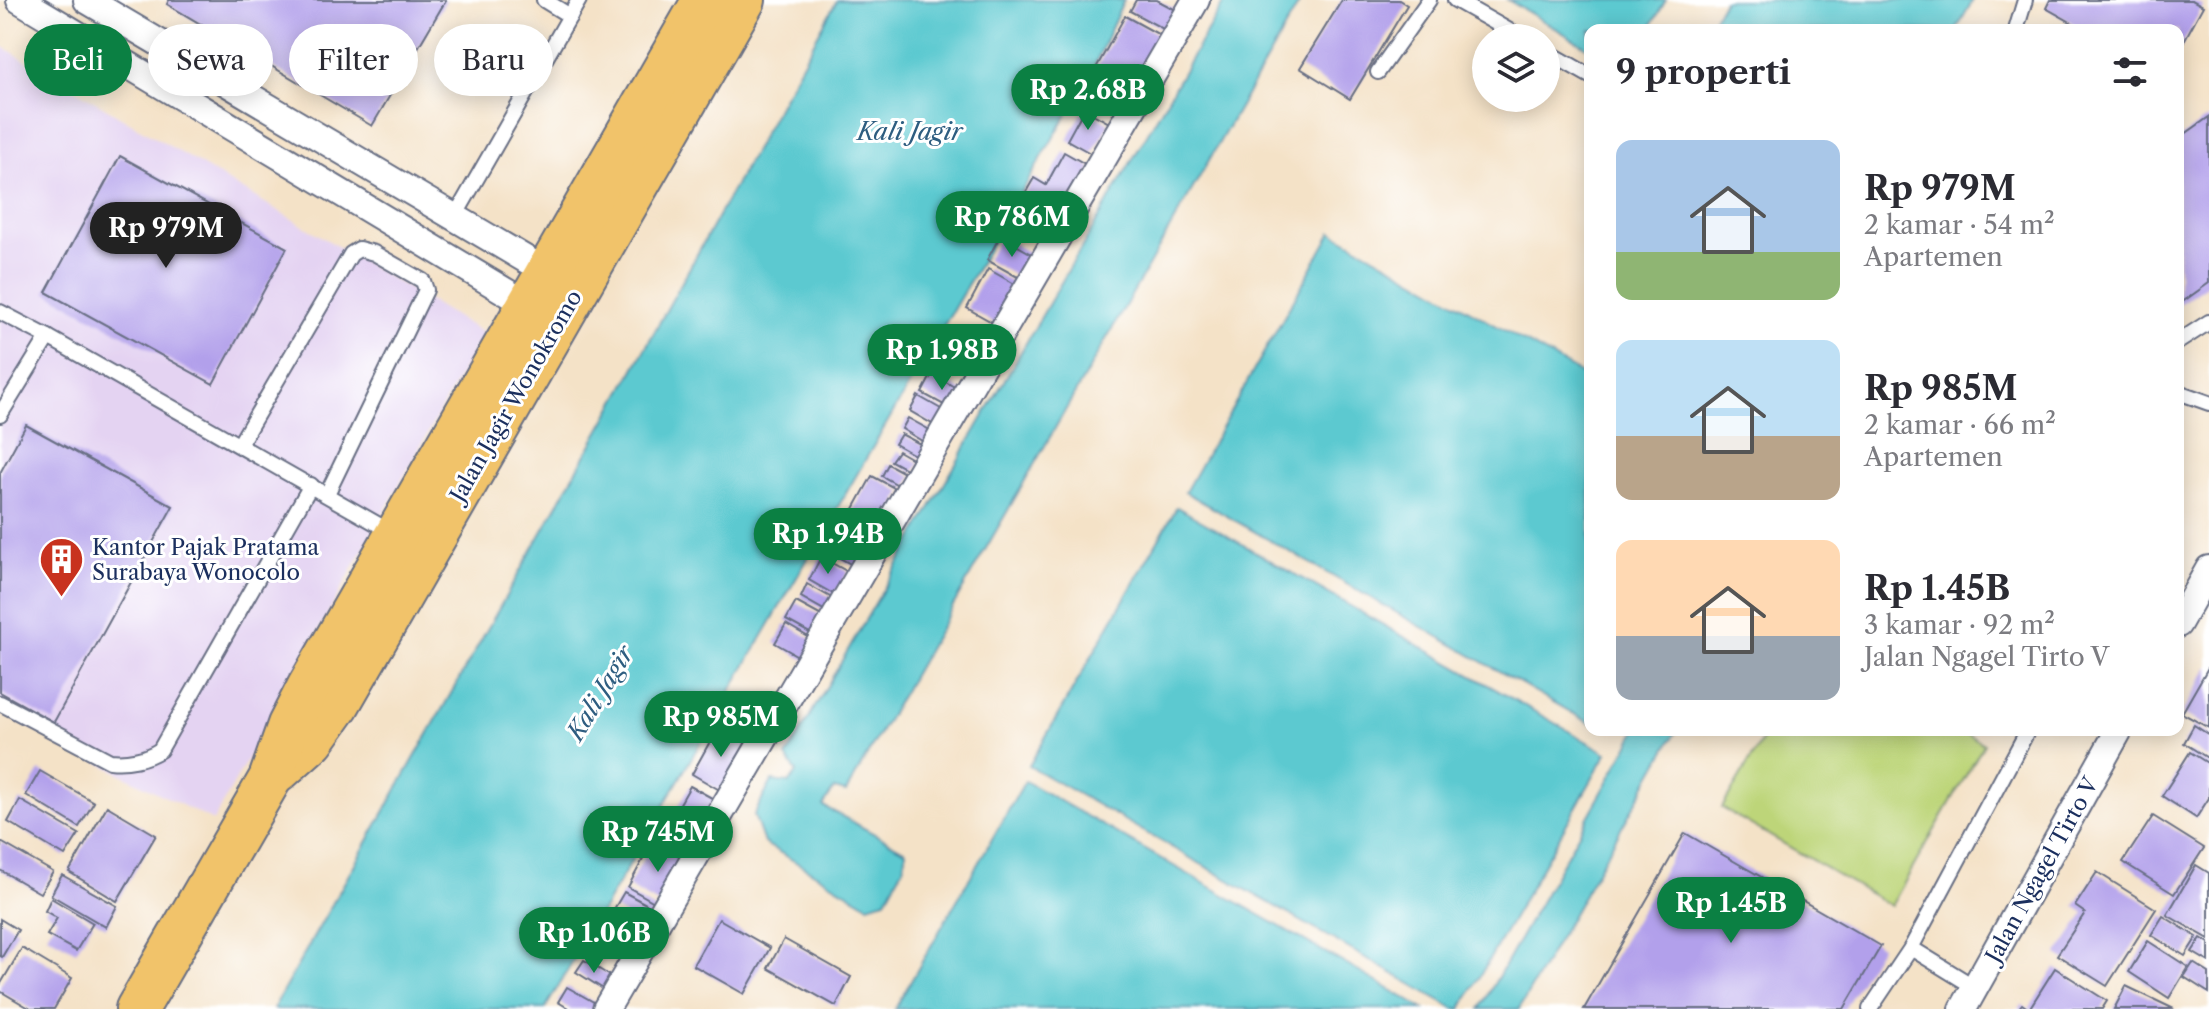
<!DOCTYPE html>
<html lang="id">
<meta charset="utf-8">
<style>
:root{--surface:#fff;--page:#f2f2f3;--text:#2b2b33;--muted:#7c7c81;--accent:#0b8043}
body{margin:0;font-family:"Libre Caslon Text",serif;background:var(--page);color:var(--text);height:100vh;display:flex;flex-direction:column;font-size:30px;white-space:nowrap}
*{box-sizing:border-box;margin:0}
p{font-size:26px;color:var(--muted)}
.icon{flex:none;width:44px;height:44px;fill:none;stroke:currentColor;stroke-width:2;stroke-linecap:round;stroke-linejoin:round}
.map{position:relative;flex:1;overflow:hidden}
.details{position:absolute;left:1584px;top:24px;width:600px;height:712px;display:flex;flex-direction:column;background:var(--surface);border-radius:16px;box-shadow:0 4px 20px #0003}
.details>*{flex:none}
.guide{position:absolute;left:24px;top:24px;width:760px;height:72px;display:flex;gap:16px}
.tools{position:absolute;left:1472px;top:24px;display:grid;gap:16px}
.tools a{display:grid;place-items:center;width:88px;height:88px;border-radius:50%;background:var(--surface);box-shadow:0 4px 20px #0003;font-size:40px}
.price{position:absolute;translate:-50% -68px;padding:0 18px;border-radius:28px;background:var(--accent);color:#fff;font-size:26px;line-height:52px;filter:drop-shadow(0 2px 4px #0008)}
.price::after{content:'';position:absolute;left:50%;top:48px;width:24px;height:18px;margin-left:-12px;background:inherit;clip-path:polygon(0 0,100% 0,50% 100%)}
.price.current{background:#222;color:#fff}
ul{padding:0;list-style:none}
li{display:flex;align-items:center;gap:24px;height:200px;padding:0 32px}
li span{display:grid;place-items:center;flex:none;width:224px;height:160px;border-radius:16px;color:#555}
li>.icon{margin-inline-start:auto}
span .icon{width:96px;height:96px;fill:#fffc;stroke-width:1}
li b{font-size:34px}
h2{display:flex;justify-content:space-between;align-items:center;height:96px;padding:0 32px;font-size:34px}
.tag{padding:0 28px;border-radius:36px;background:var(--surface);box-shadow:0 4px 20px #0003;font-size:28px;line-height:72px}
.tag.current{background:var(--accent);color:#fff}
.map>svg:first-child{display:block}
.built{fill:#e4d3f2}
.green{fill:#bdd579;stroke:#6c826c;stroke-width:2}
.water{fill:#5bc9d0;stroke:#3b7c97;stroke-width:2}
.building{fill:#b2a0eb}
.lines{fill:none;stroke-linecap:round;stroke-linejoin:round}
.lane-casing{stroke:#676e83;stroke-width:18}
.street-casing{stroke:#676e83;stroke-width:30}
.primary-casing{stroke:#676e83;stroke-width:46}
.lane{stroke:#fff;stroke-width:14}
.street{stroke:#fff;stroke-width:26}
.primary{stroke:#f1c36a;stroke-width:42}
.labels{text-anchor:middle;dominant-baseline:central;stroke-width:6;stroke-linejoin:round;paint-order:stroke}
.street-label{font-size:22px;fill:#1b2f5e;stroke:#fff}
.poi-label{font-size:22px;fill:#1b2f5e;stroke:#fff;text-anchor:start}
.water-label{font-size:24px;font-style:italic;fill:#2e5d80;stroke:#fff}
</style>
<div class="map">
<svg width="2209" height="1009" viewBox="0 0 2209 1009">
<rect width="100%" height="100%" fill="#fff"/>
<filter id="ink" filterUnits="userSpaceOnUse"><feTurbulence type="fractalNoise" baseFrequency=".0125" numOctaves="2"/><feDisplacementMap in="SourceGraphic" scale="16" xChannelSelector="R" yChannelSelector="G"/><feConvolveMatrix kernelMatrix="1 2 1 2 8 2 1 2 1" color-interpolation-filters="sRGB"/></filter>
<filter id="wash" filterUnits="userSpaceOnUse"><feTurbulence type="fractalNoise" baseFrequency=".006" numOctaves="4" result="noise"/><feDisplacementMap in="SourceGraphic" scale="32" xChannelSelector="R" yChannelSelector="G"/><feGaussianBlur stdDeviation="1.8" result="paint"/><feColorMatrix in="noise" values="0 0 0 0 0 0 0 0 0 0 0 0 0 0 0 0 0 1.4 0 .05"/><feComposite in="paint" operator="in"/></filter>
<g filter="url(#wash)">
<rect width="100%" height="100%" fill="#f4e2c7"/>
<!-- built -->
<path class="built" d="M0 45 483 333 213 821 0 712Z"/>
<!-- green -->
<path class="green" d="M1768 730H1960L1984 744 1891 906 1722 808Z"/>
<!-- water -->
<g class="water">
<path d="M837 0H1124L1090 75 545 1009H273L629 378Z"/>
<path d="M1225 0H1301L846 792 834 789 823 806 906 851 904 866 886 900 868 905 764 843 754 815 772 781 789 783 797 772 786 757Z"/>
<path d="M1508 0H1666L1649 30H1590V49Z"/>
<path d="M1724 0H1973L1956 30H1707Z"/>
<path d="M1332 232 1590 379V723L1185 492Z"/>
<path d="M1177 507 1607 753 1461 1009H1455L1029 766Z"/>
<path d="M1637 730H1677L1519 1009H1480Z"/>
<path d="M1025 781 1424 1009H895Z"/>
</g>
<g id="blocks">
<!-- building -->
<g class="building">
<path d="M169 0H446L372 126 167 4Z"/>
<path d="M1136 0H1157L1176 10 1165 30 1130 11Z"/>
<path d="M1342 0H1399L1407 5 1350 99 1300 68Z"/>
<path d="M2050 0H2192L2203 6 2178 52V30H2085L2046 8Z"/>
<path d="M1125 16 1167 39 1128 109 1086 86Z"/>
<path d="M1084 109 1109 123 1092 154 1067 140Z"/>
<path d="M2209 117V283L2178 305V139Z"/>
<path d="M1064 152 1092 168 1063 220 1023 197 1034 178 1046 185Z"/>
<path d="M120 156 287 248 213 384 46 292Z"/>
<path d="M1022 199 1050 215 1039 234 1011 218Z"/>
<path d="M1000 236 1037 257 1025 281 987 260Z"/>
<path d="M988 269 1018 286 997 325 967 308Z"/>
<path d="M932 374 963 392 953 410 922 393Z"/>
<path d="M918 396 948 413 939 428 910 411Z"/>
<path d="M908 418 935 433 929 445 902 429Z"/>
<path d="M26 425 173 506 54 722 0 692V473Z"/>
<path d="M901 434 928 448 922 459 895 444Z"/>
<path d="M898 451 919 463 913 473 891 461Z"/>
<path d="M888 464 912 477 905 489 882 476Z"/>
<path d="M872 476 902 492 881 531 851 514Z"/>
<path d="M851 520 874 533 856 567 833 554Z"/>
<path d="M821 557 848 572 835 595 809 580Z"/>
<path d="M807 584 837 601 831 614 801 597Z"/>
<path d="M796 602 827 619 817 637 786 620Z"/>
<path d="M786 624 815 641 805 660 775 643Z"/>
<path d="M2209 666V728L2182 713Z"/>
<path d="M2194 725 2209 735V759L2184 743Z"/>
<path d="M718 727 750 745 723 792 692 774Z"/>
<path d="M2190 752 2209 764V798L2196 818 2162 796Z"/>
<path d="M40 771 94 802 79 827 26 795Z"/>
<path d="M690 786 721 803 704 834 673 816Z"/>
<path d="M20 800 79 834 65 856 8 822Z"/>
<path d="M107 806 156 835 117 901 69 872Z"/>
<path d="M2153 816 2204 848 2174 894 2123 862Z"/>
<path d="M1685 833 1881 946 1844 1009H1584Z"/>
<path d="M653 841 689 861 663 907 628 887Z"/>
<path d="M1 842 53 872 40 893 0 870Z"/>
<path d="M2196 865 2209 873V939L2167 915Z"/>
<path d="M2097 872 2156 909 2107 986 2057 955 2085 913 2075 906Z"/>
<path d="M62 875 117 906 106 927 51 895Z"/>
<path d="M624 892 655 909 645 926 614 909Z"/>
<path d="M51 898 93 923 76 951 47 935 57 918 45 911Z"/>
<path d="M2163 916 2197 937 2185 956 2151 935Z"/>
<path d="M606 918 641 938 626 963 592 943Z"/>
<path d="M0 919 18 930 2 957 0 956Z"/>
<path d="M719 919 770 948 744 994 693 965Z"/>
<path d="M2201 938 2209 943V962L2192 952Z"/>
<path d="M784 939 851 977 836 1006 768 968Z"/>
<path d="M2148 941 2188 967 2169 998 2129 972Z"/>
<path d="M22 948 72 978 54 1009H31L0 991V985Z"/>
<path d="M584 960 612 977 605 990 576 972Z"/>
<path d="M2193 963 2209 973V993L2184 977Z"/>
<path d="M2055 968 2107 1001 2102 1009H2018L2022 1004 2029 1009Z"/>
<path d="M2126 986 2174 1009H2114Z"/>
<path d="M567 987 606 1009H570L558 1002Z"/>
</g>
</g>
</g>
<g filter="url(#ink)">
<use href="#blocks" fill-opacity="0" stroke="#676e83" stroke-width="2"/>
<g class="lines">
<defs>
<g id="lane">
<path d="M544 0 570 16"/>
<path d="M1455 0 1522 38"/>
<path d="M2016 30 2025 0"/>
<path d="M1546 51 1590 76"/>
<path d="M1378 72 1429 0"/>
<path d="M454 218 579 0"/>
<path d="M0 312 48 337"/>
<path d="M2178 342 2209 322"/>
<path d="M2178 392 2209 403"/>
<path d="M0 415 48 337 393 533"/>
<path d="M239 445 351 254 359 249 374 253 423 281 426 290 327 494"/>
<path d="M0 703 110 761C127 763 146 759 160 750L311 485"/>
<path d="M1911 948 1976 988"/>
<path d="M1870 1009 1911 948 2028 730"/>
</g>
<g id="street">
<path d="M20 0 538 311"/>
<path d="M87 0 559 279"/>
<path d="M2178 624 2209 569"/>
<path d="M606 1009 1196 0"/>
<path d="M1963 1009 2119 730"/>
</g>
<g id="primary">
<path d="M277 772 313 740 338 705 744 0"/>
<path d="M137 1009 270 779 289 725 308 688 704 0"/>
</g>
</defs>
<!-- lane casing -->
<use href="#lane" class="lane-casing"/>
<!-- street casing -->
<use href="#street" class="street-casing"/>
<!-- primary casing -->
<use href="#primary" class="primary-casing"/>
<!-- lane -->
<use href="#lane" class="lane"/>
<!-- street -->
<use href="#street" class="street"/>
<!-- primary -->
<use href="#primary" class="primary"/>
</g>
</g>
<!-- icons -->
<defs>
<symbol id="building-pin" viewBox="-11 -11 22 30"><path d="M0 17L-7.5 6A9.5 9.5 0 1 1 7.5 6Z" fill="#c8321e" stroke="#fff"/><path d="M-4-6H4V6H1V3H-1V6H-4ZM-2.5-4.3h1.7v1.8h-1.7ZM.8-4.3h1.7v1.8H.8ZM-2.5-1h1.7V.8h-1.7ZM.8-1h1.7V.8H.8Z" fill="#fff"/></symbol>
</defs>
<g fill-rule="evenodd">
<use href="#building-pin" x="36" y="534" width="51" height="69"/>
</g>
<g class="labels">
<!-- street labels -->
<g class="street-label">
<text transform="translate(516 396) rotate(-60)">Jalan Jagir Wonokromo</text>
<text transform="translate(2042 870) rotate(-61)">Jalan Ngagel Tirto V</text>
</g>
<!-- poi labels -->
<g class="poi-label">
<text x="92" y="547">Kantor Pajak Pratama<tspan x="92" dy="25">Surabaya Wonocolo</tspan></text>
</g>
<!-- water labels -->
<g class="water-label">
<text x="910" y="131">Kali Jagir</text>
<text transform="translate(600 693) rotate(-59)">Kali Jagir</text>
</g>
</g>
</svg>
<div class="tools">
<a><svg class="icon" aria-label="layers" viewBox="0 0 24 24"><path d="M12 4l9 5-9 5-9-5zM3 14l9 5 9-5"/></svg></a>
</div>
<b class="price" style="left:1088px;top:132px">Rp 2.68B</b>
<b class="price" style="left:1012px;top:259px">Rp 786M</b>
<b class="price current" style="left:166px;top:270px">Rp 979M</b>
<b class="price" style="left:942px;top:392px">Rp 1.98B</b>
<b class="price" style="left:828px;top:576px">Rp 1.94B</b>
<b class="price" style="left:721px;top:759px">Rp 985M</b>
<b class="price" style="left:658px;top:874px">Rp 745M</b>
<b class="price" style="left:1731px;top:945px">Rp 1.45B</b>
<b class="price" style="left:594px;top:975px">Rp 1.06B</b>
<div class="guide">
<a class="tag current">Beli</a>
<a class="tag">Sewa</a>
<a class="tag">Filter</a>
<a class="tag">Baru</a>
</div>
<section class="details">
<h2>9 properti<svg class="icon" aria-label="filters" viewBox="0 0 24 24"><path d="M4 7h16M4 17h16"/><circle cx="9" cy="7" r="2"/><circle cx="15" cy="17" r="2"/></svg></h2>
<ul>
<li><span style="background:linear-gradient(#a9c7e8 70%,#8fb573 0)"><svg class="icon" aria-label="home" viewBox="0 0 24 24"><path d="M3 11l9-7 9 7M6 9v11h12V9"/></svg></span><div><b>Rp 979M</b><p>2 kamar · 54 m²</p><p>Apartemen</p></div></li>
<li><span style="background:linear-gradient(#bfe0f5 60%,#b9a48a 0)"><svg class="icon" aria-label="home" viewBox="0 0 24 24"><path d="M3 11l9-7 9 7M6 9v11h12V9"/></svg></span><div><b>Rp 985M</b><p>2 kamar · 66 m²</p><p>Apartemen</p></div></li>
<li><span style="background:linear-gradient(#ffd9b3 60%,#9aa5b1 0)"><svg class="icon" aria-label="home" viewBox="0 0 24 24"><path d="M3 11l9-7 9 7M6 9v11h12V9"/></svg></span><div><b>Rp 1.45B</b><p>3 kamar · 92 m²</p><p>Jalan Ngagel Tirto V</p></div></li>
</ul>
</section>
</div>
